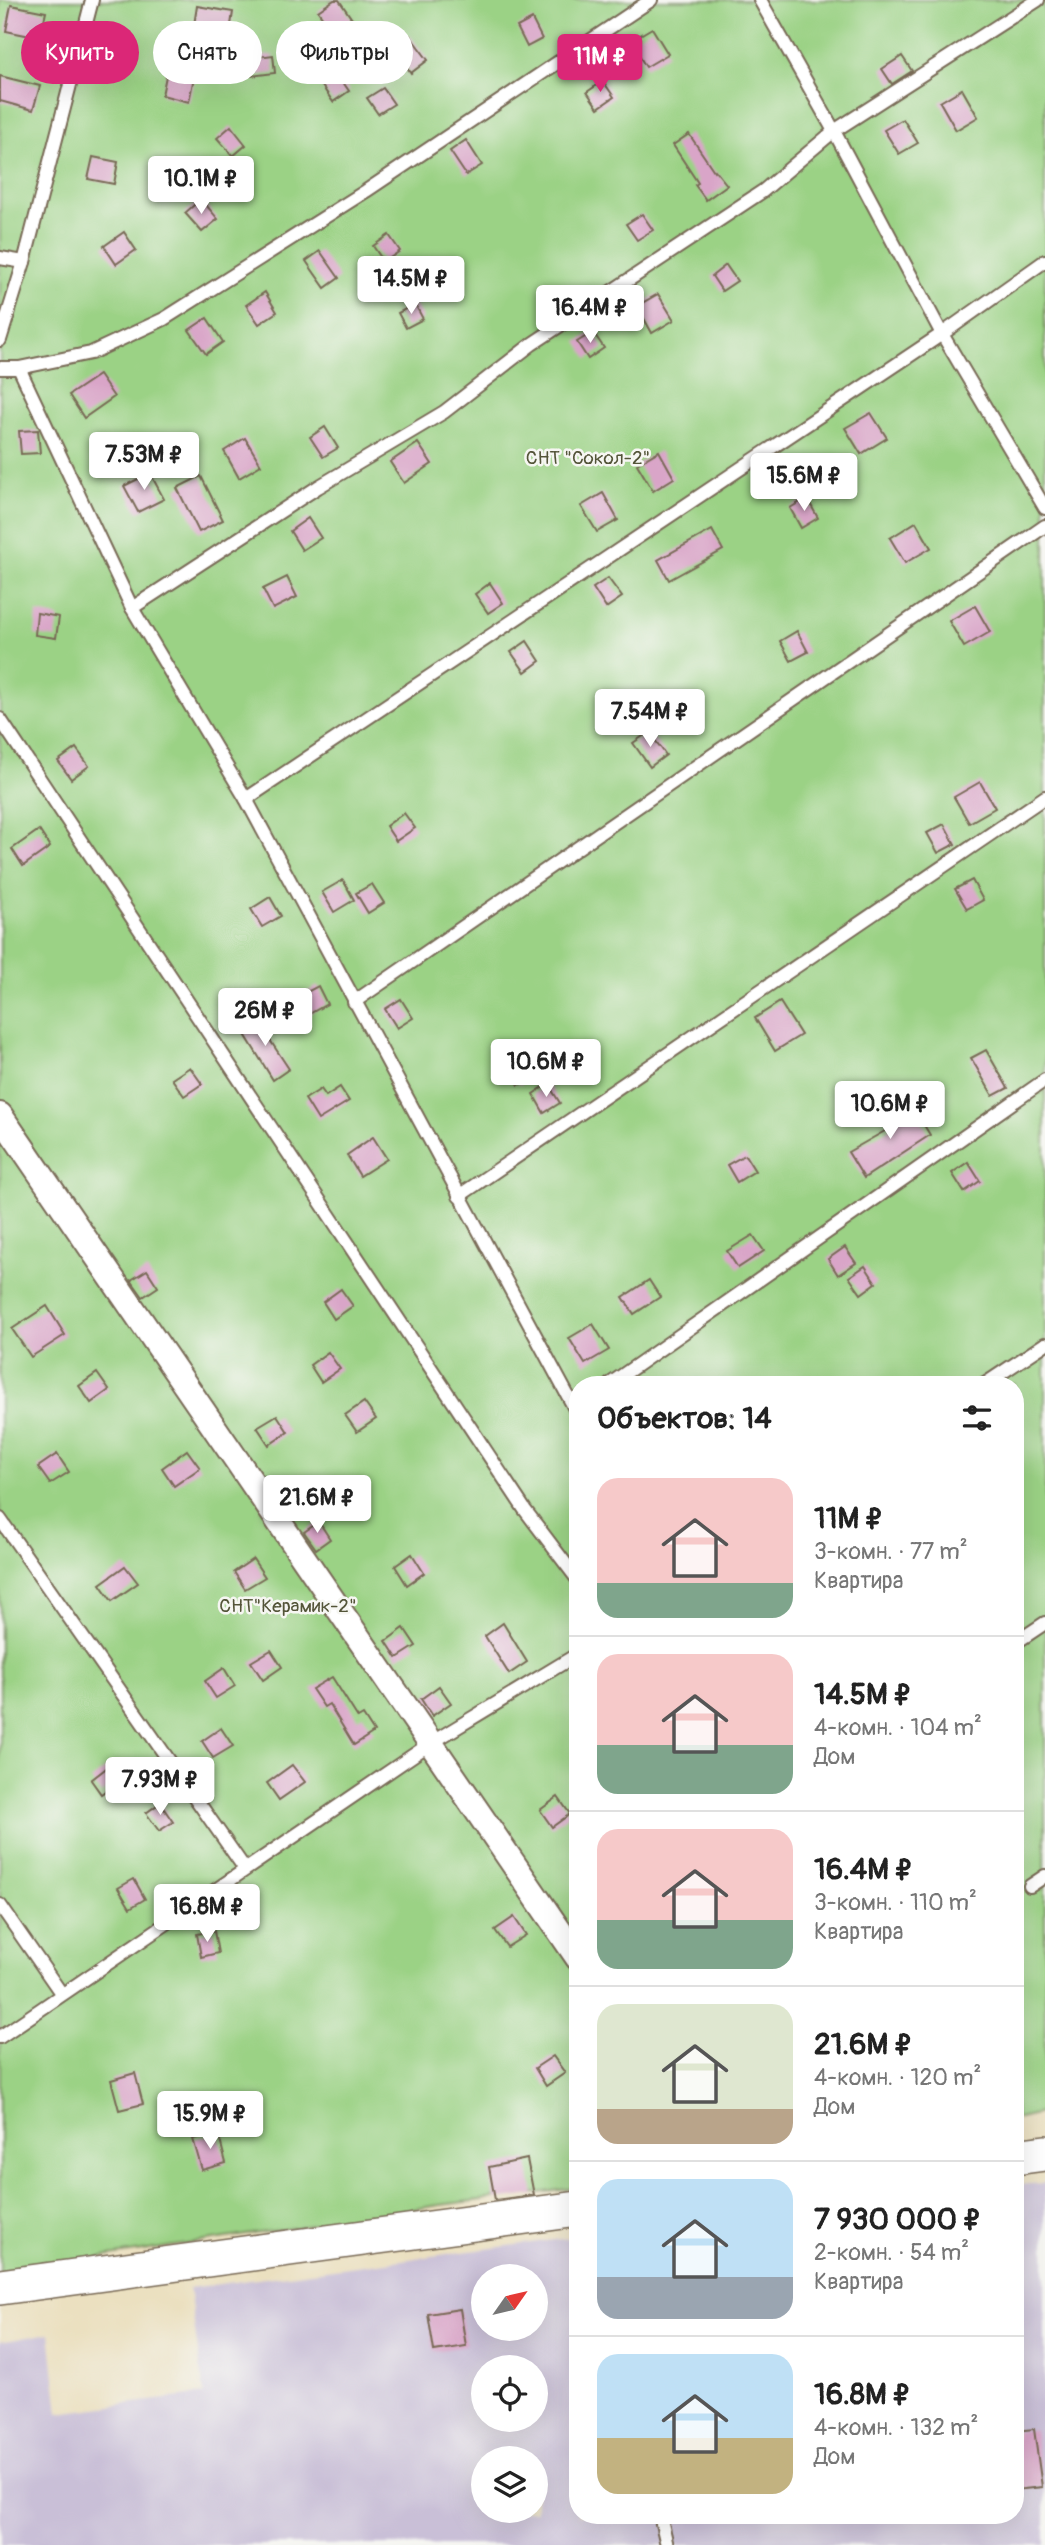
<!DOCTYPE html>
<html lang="ru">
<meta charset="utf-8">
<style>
:root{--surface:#fff;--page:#f6f6f6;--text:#222;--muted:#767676;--line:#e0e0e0;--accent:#db2777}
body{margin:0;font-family:Pangolin,sans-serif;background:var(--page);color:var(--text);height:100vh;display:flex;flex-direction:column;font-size:26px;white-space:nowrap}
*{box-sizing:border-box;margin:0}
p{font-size:23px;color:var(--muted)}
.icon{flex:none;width:38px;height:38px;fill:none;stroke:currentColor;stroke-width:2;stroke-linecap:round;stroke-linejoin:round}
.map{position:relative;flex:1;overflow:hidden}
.drawer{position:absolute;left:569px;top:1376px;width:455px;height:1148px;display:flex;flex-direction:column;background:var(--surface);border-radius:28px;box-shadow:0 7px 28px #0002}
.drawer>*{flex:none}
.hud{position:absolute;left:21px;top:21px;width:443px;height:63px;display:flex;gap:14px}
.needle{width:46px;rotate:56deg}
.fabs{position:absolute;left:471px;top:2264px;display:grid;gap:14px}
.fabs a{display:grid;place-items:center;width:77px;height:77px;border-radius:50%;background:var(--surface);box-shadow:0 7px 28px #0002;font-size:35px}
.price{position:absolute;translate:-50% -60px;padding:0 16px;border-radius:7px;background:#fff;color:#222;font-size:23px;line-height:46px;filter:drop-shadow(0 2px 4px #0008)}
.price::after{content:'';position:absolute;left:50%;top:42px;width:21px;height:16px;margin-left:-10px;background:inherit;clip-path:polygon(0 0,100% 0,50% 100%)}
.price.current{background:var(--accent);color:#fff}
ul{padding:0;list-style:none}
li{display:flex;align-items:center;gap:21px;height:175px;padding:0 28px}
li+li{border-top:2px solid var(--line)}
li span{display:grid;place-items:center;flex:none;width:196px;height:140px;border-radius:21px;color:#555}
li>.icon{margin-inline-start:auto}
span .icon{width:84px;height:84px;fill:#fffc;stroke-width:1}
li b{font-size:30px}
h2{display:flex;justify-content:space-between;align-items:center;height:84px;padding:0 28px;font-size:30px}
.tag{padding:0 24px;border-radius:32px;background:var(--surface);box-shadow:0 7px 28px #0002;font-size:24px;line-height:63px}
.tag.current{background:var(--accent);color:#fff}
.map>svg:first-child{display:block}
.industrial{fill:#c9bfd7;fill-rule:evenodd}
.green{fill:#9bd285;stroke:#6b7e52;stroke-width:2}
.building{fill:#d9a5c8}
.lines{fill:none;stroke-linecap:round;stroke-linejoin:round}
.lane-casing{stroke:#796a57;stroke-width:16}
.street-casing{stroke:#796a57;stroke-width:28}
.secondary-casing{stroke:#796a57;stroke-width:38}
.lane{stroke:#fff;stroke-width:12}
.street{stroke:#fff;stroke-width:24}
.secondary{stroke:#fff;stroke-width:35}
.labels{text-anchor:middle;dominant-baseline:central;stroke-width:5;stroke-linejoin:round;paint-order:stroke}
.park-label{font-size:19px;fill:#535438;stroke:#f6f6f2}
</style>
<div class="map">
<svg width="1045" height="2545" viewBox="0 0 1045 2545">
<rect width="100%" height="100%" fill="#f6f6f2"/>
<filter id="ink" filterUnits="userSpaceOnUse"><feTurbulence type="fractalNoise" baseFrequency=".0143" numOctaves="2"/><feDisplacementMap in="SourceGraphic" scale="14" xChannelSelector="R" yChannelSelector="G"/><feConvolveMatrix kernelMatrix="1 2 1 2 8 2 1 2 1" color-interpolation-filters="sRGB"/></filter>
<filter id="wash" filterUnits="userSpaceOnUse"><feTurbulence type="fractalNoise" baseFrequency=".00686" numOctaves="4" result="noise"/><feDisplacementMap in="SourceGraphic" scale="28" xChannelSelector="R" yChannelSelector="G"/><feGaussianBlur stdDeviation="1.57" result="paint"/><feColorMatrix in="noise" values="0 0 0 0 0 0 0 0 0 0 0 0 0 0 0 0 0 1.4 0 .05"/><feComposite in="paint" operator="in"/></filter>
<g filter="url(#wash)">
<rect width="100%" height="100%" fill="#ebe0c0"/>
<!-- industrial -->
<path class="industrial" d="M1045 2183V2545H0V2342L50 2333 59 2413 204 2394 189 2288 577 2237 578 2515H1015V2185ZM483 2277H536V2329H483ZM483 2368H536V2420H483ZM483 2459H536V2511H483Z"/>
<!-- green -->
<path class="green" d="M0 0H1045V2112L1015 2119V1384H578L577 2188 440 2205 0 2273Z"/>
<g id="blocks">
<!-- building -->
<g class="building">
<path d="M334 0H339L354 22 335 35 318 11Z"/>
<path d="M11 5 46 12 40 38 6 31Z"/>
<path d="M197 6 233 12 230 32 194 25Z"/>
<path d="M532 19 542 39 527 47 517 27Z"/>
<path d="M652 28 668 54 646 67 630 41Z"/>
<path d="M410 36 428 60 411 73 394 48Z"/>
<path d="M273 55 275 73 251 76 249 58Z"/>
<path d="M902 56 912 71 892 84 882 69Z"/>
<path d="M167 71 194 77 189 102 162 95Z"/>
<path d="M338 75 349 91 333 102 322 86Z"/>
<path d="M0 76 40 86 33 110 0 101Z"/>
<path d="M603 81 614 97 598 108 587 92Z"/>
<path d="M383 88 394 104 378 114 367 98Z"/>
<path d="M962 89 978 117 956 130 940 102Z"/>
<path d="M903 119 918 143 899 154 884 130Z"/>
<path d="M231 126 246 145 233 156 217 138Z"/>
<path d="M689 134 714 171 715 170 727 185 706 200 695 185 698 183 673 145Z"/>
<path d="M466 140 482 165 466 175 450 151Z"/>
<path d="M93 157 118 162 114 184 88 179Z"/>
<path d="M201 199 218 219 202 232 185 213Z"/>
<path d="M642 214 653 230 637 240 626 224Z"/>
<path d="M124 232 136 250 116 264 104 246Z"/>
<path d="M389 235 400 251 384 262 373 246Z"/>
<path d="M320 251 339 278 325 288 306 261Z"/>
<path d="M726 265 737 281 722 291 712 276Z"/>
<path d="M265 292 277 312 259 324 246 305Z"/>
<path d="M658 294 674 320 652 333 637 306Z"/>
<path d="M415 304 423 319 406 328 398 313Z"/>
<path d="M207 318 223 342 206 354 189 330Z"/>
<path d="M593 332 604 348 588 359 577 342Z"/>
<path d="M99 375 114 397 84 418 69 395Z"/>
<path d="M871 413 887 438 861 454 845 428Z"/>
<path d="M325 427 338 448 323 457 310 437Z"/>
<path d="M38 430 40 453 21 454 19 431Z"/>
<path d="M245 438 261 465 239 478 224 451Z"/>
<path d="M418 443 432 464 404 483 390 462Z"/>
<path d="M659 451 674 478 653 491 637 464Z"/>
<path d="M150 473 164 499 138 512 124 486Z"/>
<path d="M201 476 223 520 199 532 177 488Z"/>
<path d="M603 493 618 520 597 532 581 506Z"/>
<path d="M807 498 818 518 801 528 790 508Z"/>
<path d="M308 518 321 538 302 550 290 531Z"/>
<path d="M916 522 931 548 905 563 890 538Z"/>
<path d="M712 530 723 550 669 580 658 560Z"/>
<path d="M287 577 297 597 273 609 263 589Z"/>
<path d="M608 578 622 597 606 608 593 588Z"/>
<path d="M490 583 503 603 488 613 475 594Z"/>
<path d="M975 606 990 632 964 647 949 621Z"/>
<path d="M37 613 59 617 56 638 35 635Z"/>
<path d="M797 631 808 652 791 661 780 641Z"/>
<path d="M527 641 540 661 525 672 511 652Z"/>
<path d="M649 732 666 755 650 767 633 743Z"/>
<path d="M76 748 89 766 71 779 58 761Z"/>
<path d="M980 782 995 808 969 823 954 797Z"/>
<path d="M404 813 415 828 396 841 386 826Z"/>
<path d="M944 824 955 844 938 853 927 833Z"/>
<path d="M39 830 50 847 23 866 12 849Z"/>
<path d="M343 880 354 900 334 912 322 892Z"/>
<path d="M972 880 983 900 967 909 955 889Z"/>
<path d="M372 884 384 903 368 913 356 893Z"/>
<path d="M270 897 281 916 262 927 251 909Z"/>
<path d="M318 986 327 1004 302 1018 292 1000Z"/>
<path d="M401 999 413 1018 397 1028 385 1009Z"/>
<path d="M780 1002 801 1035 775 1051 755 1018Z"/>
<path d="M260 1016 270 1032 266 1034 289 1069 273 1080 241 1028Z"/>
<path d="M986 1050 1008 1088 993 1096 971 1058Z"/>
<path d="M523 1056 535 1076 519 1085 507 1066Z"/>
<path d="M190 1067 202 1084 184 1096 172 1079Z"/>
<path d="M548 1084 560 1103 544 1113 533 1094Z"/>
<path d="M340 1087 349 1101 318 1120 305 1099 321 1089 326 1096Z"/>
<path d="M910 1102 930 1135 864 1178 848 1152 892 1127 886 1117Z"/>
<path d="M373 1137 387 1159 360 1176 347 1155Z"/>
<path d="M745 1155 755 1171 737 1182 727 1165Z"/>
<path d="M968 1162 980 1181 964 1192 952 1173Z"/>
<path d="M753 1235 764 1251 738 1268 727 1251Z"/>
<path d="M845 1247 856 1263 838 1275 828 1259Z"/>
<path d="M865 1266 876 1283 861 1294 849 1277Z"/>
<path d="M147 1270 158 1287 143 1297 131 1280Z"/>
<path d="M649 1280 660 1297 634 1314 623 1297Z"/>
<path d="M341 1289 353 1306 334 1319 323 1302Z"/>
<path d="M47 1306 65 1335 31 1357 12 1329Z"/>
<path d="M593 1324 609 1350 585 1364 569 1338Z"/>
<path d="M328 1352 340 1369 321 1382 310 1365Z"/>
<path d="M97 1373 109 1390 91 1403 79 1386Z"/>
<path d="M364 1402 376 1419 357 1432 345 1415Z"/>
<path d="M277 1415 288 1432 269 1445 257 1427Z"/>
<path d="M187 1450 200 1468 174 1486 162 1468Z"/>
<path d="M57 1454 69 1472 50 1484 38 1467Z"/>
<path d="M319 1522 330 1539 316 1549 304 1532Z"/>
<path d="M412 1554 424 1573 407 1585 395 1566Z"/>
<path d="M253 1559 265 1577 245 1589 234 1572Z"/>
<path d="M125 1566 138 1583 112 1601 100 1584Z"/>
<path d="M503 1623 527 1662 509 1674 485 1636Z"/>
<path d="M404 1628 416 1646 397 1658 386 1641Z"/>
<path d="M271 1650 282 1667 263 1680 251 1662Z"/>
<path d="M224 1668 235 1686 216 1698 205 1681Z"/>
<path d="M332 1677 358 1718 363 1715 374 1732 354 1745 329 1704 324 1707 312 1689Z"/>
<path d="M439 1686 451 1703 432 1716 421 1699Z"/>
<path d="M221 1728 233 1746 213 1758 202 1741Z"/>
<path d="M292 1765 305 1782 279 1800 267 1783Z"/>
<path d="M109 1766 119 1781 101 1794 91 1780Z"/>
<path d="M558 1797 570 1814 552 1827 540 1810Z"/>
<path d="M160 1803 173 1822 159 1831 146 1813Z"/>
<path d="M134 1879 145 1899 130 1908 118 1888Z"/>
<path d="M514 1917 526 1935 507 1947 495 1930Z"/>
<path d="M214 1931 218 1953 201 1957 197 1934Z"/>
<path d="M553 2056 565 2073 546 2086 535 2068Z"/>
<path d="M135 2073 143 2104 119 2110 111 2080Z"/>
<path d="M218 2133 226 2163 202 2170 193 2139Z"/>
<path d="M527 2159 534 2195 495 2200 489 2167Z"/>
<path d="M460 2309 466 2346 434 2351 428 2314Z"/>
<path d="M1034 2429 1042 2487 1015 2490V2431Z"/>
</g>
</g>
</g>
<g filter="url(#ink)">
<use href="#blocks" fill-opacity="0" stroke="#796a57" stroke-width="2"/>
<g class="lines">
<defs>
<g id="lane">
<path d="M760 0 834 131 942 334 1045 508"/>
<path d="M0 258 24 262"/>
<path d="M0 340 24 262 92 0"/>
<path d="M0 368H19L132 608 246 799 575 1409 578 1418"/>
<path d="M19 368 91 353 164 319 366 191 651 0"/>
<path d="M132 608 318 487 444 412 532 344 763 191 834 131 1038 0"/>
<path d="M0 719 525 1510 578 1580"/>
<path d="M246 799 942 334 1045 261"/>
<path d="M354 1002 1045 526"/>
<path d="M459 1196 1045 797"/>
<path d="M610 1384 1045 1080"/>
<path d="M985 1384 1045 1344"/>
<path d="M0 1519 245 1869"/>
<path d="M1015 1643 1045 1623"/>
<path d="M1030 1886 1045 1876"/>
<path d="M0 1905 61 1993"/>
<path d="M0 2037 431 1743 578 1654"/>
<path d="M660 2515 667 2545"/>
</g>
<path id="street" d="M0 1115 578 1958"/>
<g id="secondary">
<path d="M1015 2157 1045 2153"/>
<path d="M0 2287 578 2209"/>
</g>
</defs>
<!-- lane casing -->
<use href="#lane" class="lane-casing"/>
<!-- street casing -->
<use href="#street" class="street-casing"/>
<!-- secondary casing -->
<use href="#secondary" class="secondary-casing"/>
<!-- lane -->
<use href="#lane" class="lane"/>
<!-- street -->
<use href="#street" class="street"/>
<!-- secondary -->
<use href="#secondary" class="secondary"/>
</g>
</g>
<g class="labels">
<!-- park labels -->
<g class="park-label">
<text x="588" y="458">СНТ "Сокол-2"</text>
<text x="288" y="1606">СНТ"Керамик-2"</text>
</g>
</g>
</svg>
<div class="fabs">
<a><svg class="needle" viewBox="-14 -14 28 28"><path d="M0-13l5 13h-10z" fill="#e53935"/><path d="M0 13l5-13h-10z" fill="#767676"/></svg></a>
<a><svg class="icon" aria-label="locate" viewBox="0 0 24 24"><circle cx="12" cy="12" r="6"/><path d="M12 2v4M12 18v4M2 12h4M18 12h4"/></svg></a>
<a><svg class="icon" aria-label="layers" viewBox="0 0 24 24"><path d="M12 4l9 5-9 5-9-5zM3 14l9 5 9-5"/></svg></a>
</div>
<b class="price current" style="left:600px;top:94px">11M ₽</b>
<b class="price" style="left:201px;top:216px">10.1M ₽</b>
<b class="price" style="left:411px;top:316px">14.5M ₽</b>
<b class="price" style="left:590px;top:345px">16.4M ₽</b>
<b class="price" style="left:144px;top:492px">7.53M ₽</b>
<b class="price" style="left:804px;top:513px">15.6M ₽</b>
<b class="price" style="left:650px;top:749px">7.54M ₽</b>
<b class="price" style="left:265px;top:1048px">26M ₽</b>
<b class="price" style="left:546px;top:1099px">10.6M ₽</b>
<b class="price" style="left:890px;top:1141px">10.6M ₽</b>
<b class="price" style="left:317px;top:1535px">21.6M ₽</b>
<b class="price" style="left:160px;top:1817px">7.93M ₽</b>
<b class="price" style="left:207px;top:1944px">16.8M ₽</b>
<b class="price" style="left:210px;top:2151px">15.9M ₽</b>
<div class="hud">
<a class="tag current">Купить</a>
<a class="tag">Снять</a>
<a class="tag">Фильтры</a>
</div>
<section class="drawer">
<h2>Объектов: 14<svg class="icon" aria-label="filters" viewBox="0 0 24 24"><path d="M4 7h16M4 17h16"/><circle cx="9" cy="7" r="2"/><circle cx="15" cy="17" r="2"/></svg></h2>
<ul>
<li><span style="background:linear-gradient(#f6c9c9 75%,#7fa58c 0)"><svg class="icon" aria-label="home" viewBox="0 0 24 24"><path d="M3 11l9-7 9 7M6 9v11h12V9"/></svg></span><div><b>11M ₽</b><p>3-комн. · 77 m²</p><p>Квартира</p></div></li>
<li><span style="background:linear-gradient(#f6c9c9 65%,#7fa58c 0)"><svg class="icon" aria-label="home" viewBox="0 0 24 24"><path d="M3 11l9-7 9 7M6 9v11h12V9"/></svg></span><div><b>14.5M ₽</b><p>4-комн. · 104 m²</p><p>Дом</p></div></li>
<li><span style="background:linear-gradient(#f6c9c9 65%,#7fa58c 0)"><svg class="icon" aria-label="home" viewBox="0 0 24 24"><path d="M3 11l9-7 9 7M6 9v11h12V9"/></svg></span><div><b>16.4M ₽</b><p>3-комн. · 110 m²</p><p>Квартира</p></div></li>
<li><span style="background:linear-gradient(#dfe7d0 75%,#b9a48a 0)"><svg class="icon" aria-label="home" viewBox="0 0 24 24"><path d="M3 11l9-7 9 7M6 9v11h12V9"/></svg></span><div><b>21.6M ₽</b><p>4-комн. · 120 m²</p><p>Дом</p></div></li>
<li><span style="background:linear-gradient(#bfe0f5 70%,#9aa5b1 0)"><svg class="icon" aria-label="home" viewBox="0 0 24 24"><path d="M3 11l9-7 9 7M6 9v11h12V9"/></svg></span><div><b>7 930 000 ₽</b><p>2-комн. · 54 m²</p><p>Квартира</p></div></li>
<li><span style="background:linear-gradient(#bfe0f5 60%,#c2b280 0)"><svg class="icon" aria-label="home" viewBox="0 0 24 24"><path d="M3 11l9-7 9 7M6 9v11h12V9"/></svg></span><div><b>16.8M ₽</b><p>4-комн. · 132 m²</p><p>Дом</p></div></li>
</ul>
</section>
</div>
